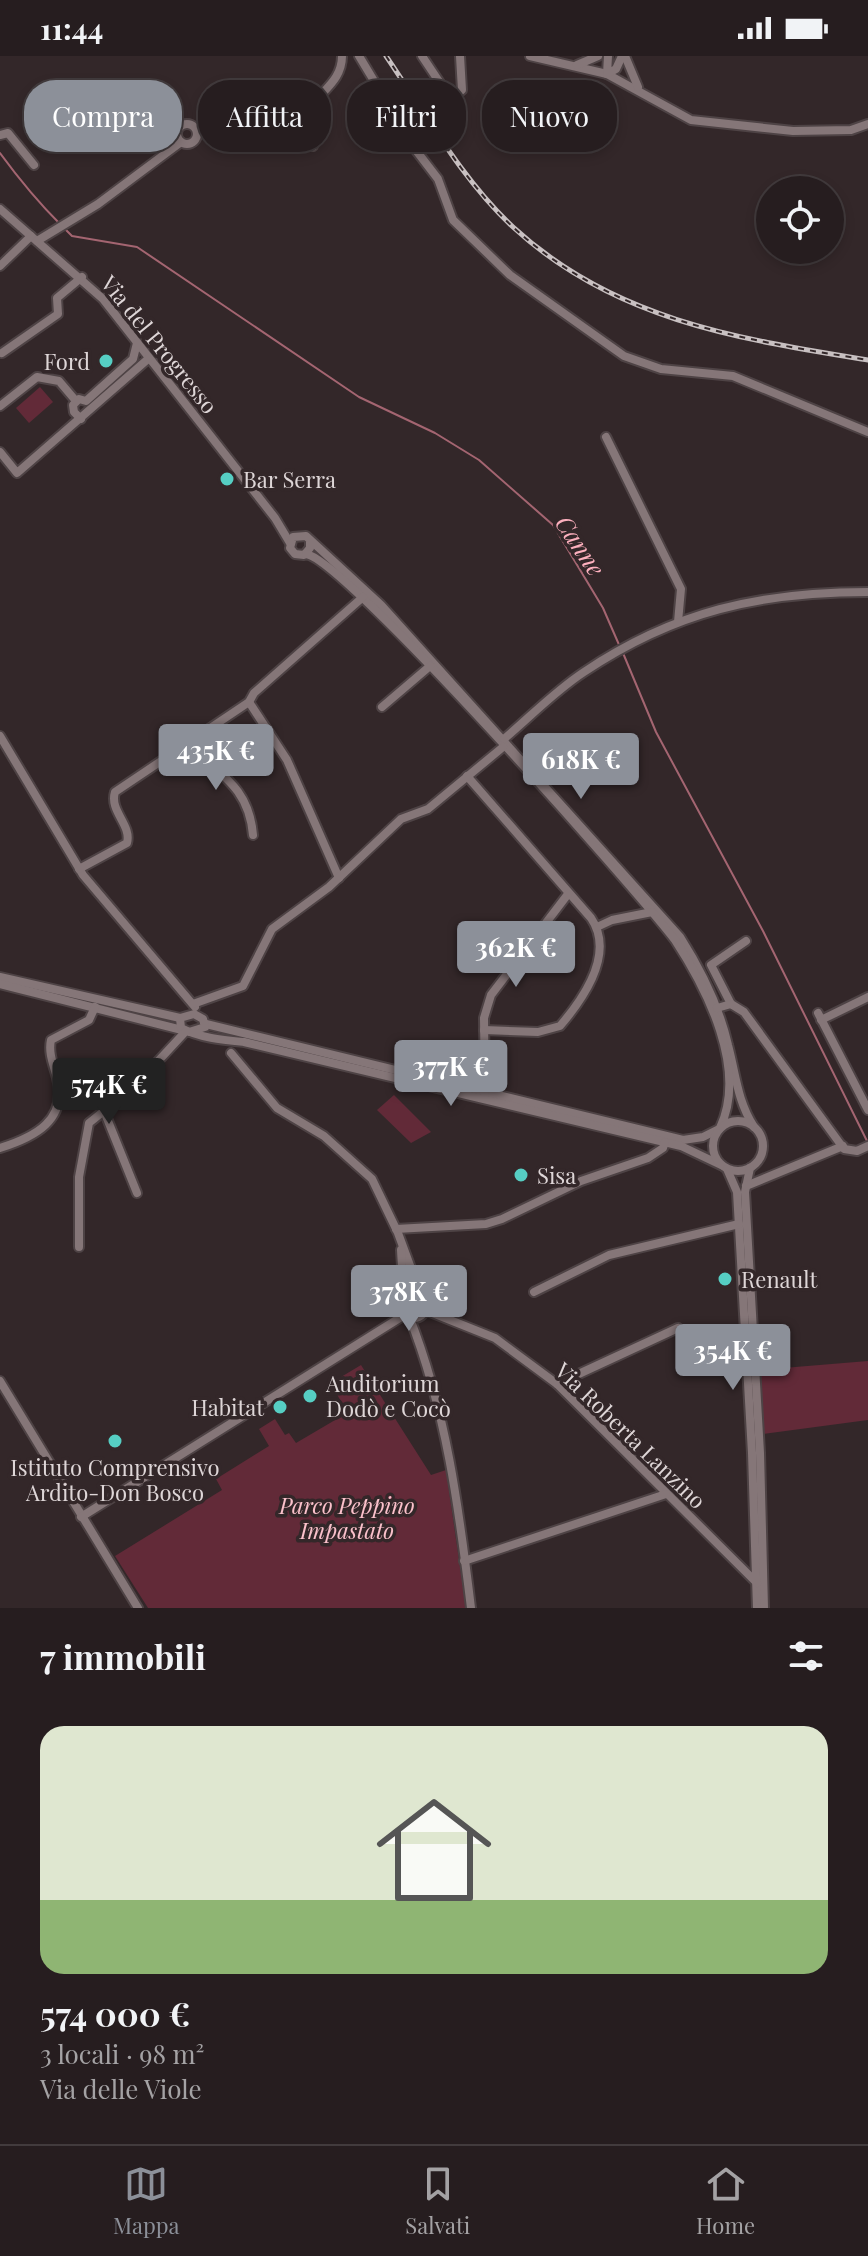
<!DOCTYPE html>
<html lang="it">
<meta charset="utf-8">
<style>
:root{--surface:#261d1f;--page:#322a2c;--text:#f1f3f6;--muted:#a4a2a4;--line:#423b3d;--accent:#8c9099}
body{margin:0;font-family:"Playfair Display",serif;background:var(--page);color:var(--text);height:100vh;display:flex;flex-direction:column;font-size:30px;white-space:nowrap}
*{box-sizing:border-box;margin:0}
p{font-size:26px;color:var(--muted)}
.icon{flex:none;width:44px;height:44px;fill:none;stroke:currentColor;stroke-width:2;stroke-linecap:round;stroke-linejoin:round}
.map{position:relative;height:1552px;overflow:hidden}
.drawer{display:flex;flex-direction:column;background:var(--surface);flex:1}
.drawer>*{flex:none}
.top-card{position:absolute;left:24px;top:24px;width:820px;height:72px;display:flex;gap:16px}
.fabs{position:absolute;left:756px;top:120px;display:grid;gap:16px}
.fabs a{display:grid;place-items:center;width:88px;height:88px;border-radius:50%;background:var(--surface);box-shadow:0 4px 12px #0003,0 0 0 2px var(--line);font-size:40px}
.price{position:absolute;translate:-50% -68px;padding:0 18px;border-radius:8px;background:var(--accent);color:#fff;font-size:26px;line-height:52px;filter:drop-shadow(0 2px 4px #0008)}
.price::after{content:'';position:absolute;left:50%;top:48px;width:24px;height:18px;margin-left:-12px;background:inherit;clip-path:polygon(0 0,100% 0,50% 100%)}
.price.on{background:#222;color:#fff}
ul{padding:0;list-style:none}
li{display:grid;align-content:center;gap:16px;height:424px;padding:0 40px}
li+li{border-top:2px solid var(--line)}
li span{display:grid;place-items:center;height:248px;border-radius:24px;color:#555}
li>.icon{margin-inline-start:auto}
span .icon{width:144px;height:144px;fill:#fffc;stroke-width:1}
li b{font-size:34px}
h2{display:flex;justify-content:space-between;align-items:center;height:96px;padding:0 40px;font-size:34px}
.pill{padding:0 28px;border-radius:32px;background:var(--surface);box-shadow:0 4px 12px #0003,0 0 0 2px var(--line);font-size:28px;line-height:72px}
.pill.on{background:var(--accent);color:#fff}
.status{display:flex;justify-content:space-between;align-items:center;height:56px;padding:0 40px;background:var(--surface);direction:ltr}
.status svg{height:22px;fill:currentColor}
.menu{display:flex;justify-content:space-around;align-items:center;height:112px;border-top:2px solid var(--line);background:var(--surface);font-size:22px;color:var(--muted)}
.menu a{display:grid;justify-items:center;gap:4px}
.menu .on{color:var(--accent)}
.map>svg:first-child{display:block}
.green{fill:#622a38}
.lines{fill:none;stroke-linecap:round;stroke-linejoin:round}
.stream{stroke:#a46571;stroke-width:2}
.minor-casing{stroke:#4e4345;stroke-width:12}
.minor{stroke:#857678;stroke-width:8}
.rail-casing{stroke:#c8c0c1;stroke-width:5}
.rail{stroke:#332729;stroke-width:2;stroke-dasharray:6;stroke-linecap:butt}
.poi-dot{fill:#56cec3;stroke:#332729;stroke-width:3}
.labels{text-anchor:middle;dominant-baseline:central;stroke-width:7;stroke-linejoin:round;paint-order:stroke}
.street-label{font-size:22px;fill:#ded6d7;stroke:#332729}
.poi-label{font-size:22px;fill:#ded6d7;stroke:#332729;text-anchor:start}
.park-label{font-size:22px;font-style:italic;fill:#fbc1cb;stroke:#332729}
.water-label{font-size:24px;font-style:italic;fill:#fdb0be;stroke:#332729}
</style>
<div class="status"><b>11:44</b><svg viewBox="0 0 49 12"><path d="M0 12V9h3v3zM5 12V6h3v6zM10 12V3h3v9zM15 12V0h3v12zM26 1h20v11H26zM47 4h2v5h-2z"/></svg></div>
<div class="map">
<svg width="868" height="1552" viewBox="0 0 868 1552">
<rect width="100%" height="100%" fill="#332729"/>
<!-- green -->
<g class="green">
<path d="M40 331 53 346 29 367 16 352Z"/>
<path d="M394 1039 431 1076 411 1087 377 1054Z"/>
<path d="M868 1305V1364L763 1378 759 1314Z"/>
<path d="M361 1309 431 1419 446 1414 466 1552H148L115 1500 222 1434 216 1423 269 1390 259 1373 275 1363 285 1379 289 1377 296 1387 347 1357 331 1327Z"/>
</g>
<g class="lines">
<!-- stream -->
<g class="stream">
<path d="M0 97C19 123 38 146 61 169"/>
<path d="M65 173 72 180 137 191 359 341 435 377 479 404 553 469 603 552 620 591"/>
<path d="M623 597 656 676 763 875 868 1087"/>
</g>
<defs>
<g id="minor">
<path d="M359 0 415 93 438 123 453 164 510 219 624 300 661 313 733 320 868 376"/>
<path d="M422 0 442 30 456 39 462 34 460 0"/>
<path d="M530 0 607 18 691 64 793 75 851 74 868 68"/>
<path d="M608 0 607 18 616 13 622 0"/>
<path d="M625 0 638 31"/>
<path d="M577 9 598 0"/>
<path d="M147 28 178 72"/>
<circle cx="187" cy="78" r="10"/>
<path d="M0 79 8 77 34 109"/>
<path d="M313 90 320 71 318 42C330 29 342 19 342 0"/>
<path d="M0 153 103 243 275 462 290 487"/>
<path d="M37 185 98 148 181 86"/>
<path d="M0 210 31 180"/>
<path d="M2 297 58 258 57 242 82 221"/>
<path d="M0 350 37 321 59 325 76 345"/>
<path d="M81 363 74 356 73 349 79 343 86 345 133 303 137 287"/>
<path d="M606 381 681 533 678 566"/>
<path d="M0 396 17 417 148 303"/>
<path d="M310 486V492L304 499 295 498 290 492 293 481 306 480 381 549 680 881C701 914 719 950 728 989 736 1019 737 1044 754 1071"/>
<path d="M306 498C346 504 635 832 675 884 707 933 748 1013 720 1072"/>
<path d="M249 646 287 704 339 822"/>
<path d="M382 651 430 610"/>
<path d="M0 680 83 819 195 951"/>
<path d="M504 683C530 661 555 635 584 616 675 555 760 536 868 536"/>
<path d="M189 689C221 719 249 732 253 779"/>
<path d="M467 720 591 862C615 897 584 942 560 970L538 976 484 974"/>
<path d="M79 813 127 787C132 769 109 755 115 736L249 646 254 637 363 541"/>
<path d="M597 871 612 864 652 856"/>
<path d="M0 921 180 962"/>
<path d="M0 928 182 974"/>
<path d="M193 948 243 930 272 873 329 831 401 763 428 753 503 691"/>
<path d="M731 948 711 909 746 885"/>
<path d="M717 952 731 948 744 956 844 1093 857 1095 868 1090"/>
<path d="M818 957 868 1054"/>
<path d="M821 964 868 941"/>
<path d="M206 968 683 1084 703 1081 719 1073"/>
<path d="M189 976 205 971 203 963 194 958 180 962 181 972C200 982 223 984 244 986L681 1090 721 1109"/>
<path d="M231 997 277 1052 324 1080 372 1123 398 1177 422 1242"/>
<path d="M485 1037 484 962 491 939 568 838"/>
<path d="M104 1055 137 1137"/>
<circle cx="738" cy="1090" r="25"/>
<path d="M0 1092C35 1081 68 1064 57 1022 54 1010 48 997 51 984L89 964 95 951"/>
<path d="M750 1112 745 1136 760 1397 764 1552"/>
<path d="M727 1113 737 1136 752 1397 757 1552"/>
<path d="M746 1130 843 1090"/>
<path d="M396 1173 486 1168 502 1163 581 1125 648 1102 663 1092 665 1086"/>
<path d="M79 1191V1121L89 1067 135 1030 186 975"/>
<path d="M401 1194 404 1244"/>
<path d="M534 1236 609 1199 739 1168"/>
<circle cx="414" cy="1250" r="12"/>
<path d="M425 1254 495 1282 557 1328 757 1527"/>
<path d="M409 1260C446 1353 459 1453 471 1552"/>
<path d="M0 1325 138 1552"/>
<path d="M557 1328 678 1272"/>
<path d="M81 1461 406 1258"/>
<path d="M464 1505 666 1438"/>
</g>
</defs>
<!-- minor casing -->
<use href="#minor" class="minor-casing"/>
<!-- minor -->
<use href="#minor" class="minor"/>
<defs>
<path id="rail" d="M386 0C425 57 462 124 513 171 614 264 739 283 868 304"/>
</defs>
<!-- rail casing -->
<use href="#rail" class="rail-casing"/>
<!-- rail -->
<use href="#rail" class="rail"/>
</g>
<!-- markers -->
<g class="poi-dot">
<circle cx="106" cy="305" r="8"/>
<circle cx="227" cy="423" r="8"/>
<circle cx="521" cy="1119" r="8"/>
<circle cx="725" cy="1223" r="8"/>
<circle cx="310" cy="1340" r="8"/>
<circle cx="280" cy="1351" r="8"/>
<circle cx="115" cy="1385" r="8"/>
</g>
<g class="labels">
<!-- street labels -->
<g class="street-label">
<text transform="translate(160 288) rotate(51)">Via del Progresso</text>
<text transform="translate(631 1379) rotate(44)">Via Roberta Lanzino</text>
</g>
<!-- poi labels -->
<g class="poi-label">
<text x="90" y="305" text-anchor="end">Ford</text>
<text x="243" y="423">Bar Serra</text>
<text x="537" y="1119">Sisa</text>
<text x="741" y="1223">Renault</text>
<text x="326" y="1327">Auditorium<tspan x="326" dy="25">Dodò e Cocò</tspan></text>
<text x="264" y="1351" text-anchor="end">Habitat</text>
<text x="115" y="1411" text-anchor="middle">Istituto Comprensivo<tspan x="115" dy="25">Ardito-Don Bosco</tspan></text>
</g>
<!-- park labels -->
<g class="park-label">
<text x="347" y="1449">Parco Peppino<tspan x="347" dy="25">Impastato</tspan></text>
</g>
<!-- water labels -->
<g class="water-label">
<text transform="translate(581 489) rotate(56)">Canne</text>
</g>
</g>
</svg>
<div class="fabs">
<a><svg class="icon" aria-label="locate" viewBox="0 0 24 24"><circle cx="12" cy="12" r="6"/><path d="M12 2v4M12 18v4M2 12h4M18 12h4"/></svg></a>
</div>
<b class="price" style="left:216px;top:736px">435K €</b>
<b class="price" style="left:581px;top:745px">618K €</b>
<b class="price" style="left:516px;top:933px">362K €</b>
<b class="price" style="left:451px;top:1052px">377K €</b>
<b class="price on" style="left:109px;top:1070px">574K €</b>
<b class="price" style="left:409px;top:1277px">378K €</b>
<b class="price" style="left:733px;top:1336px">354K €</b>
<div class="top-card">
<a class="pill on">Compra</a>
<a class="pill">Affitta</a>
<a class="pill">Filtri</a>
<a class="pill">Nuovo</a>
</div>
</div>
<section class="drawer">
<h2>7 immobili<svg class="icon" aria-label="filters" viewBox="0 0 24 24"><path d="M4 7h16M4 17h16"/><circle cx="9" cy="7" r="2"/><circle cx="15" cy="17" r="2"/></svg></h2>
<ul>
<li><span style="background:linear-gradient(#dfe7d0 70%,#8fb573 0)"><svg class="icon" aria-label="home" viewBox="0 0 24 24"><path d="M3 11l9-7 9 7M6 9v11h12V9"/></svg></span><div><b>574 000 €</b><p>3 locali · 98 m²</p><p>Via delle Viole</p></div></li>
</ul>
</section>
<nav class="menu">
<a class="on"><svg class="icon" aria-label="map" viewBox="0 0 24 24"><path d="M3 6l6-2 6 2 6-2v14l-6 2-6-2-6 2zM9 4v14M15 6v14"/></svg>Mappa</a>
<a><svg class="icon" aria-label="saved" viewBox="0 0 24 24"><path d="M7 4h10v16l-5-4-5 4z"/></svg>Salvati</a>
<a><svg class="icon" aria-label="home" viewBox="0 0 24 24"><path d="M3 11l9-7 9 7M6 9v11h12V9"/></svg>Home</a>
</nav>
